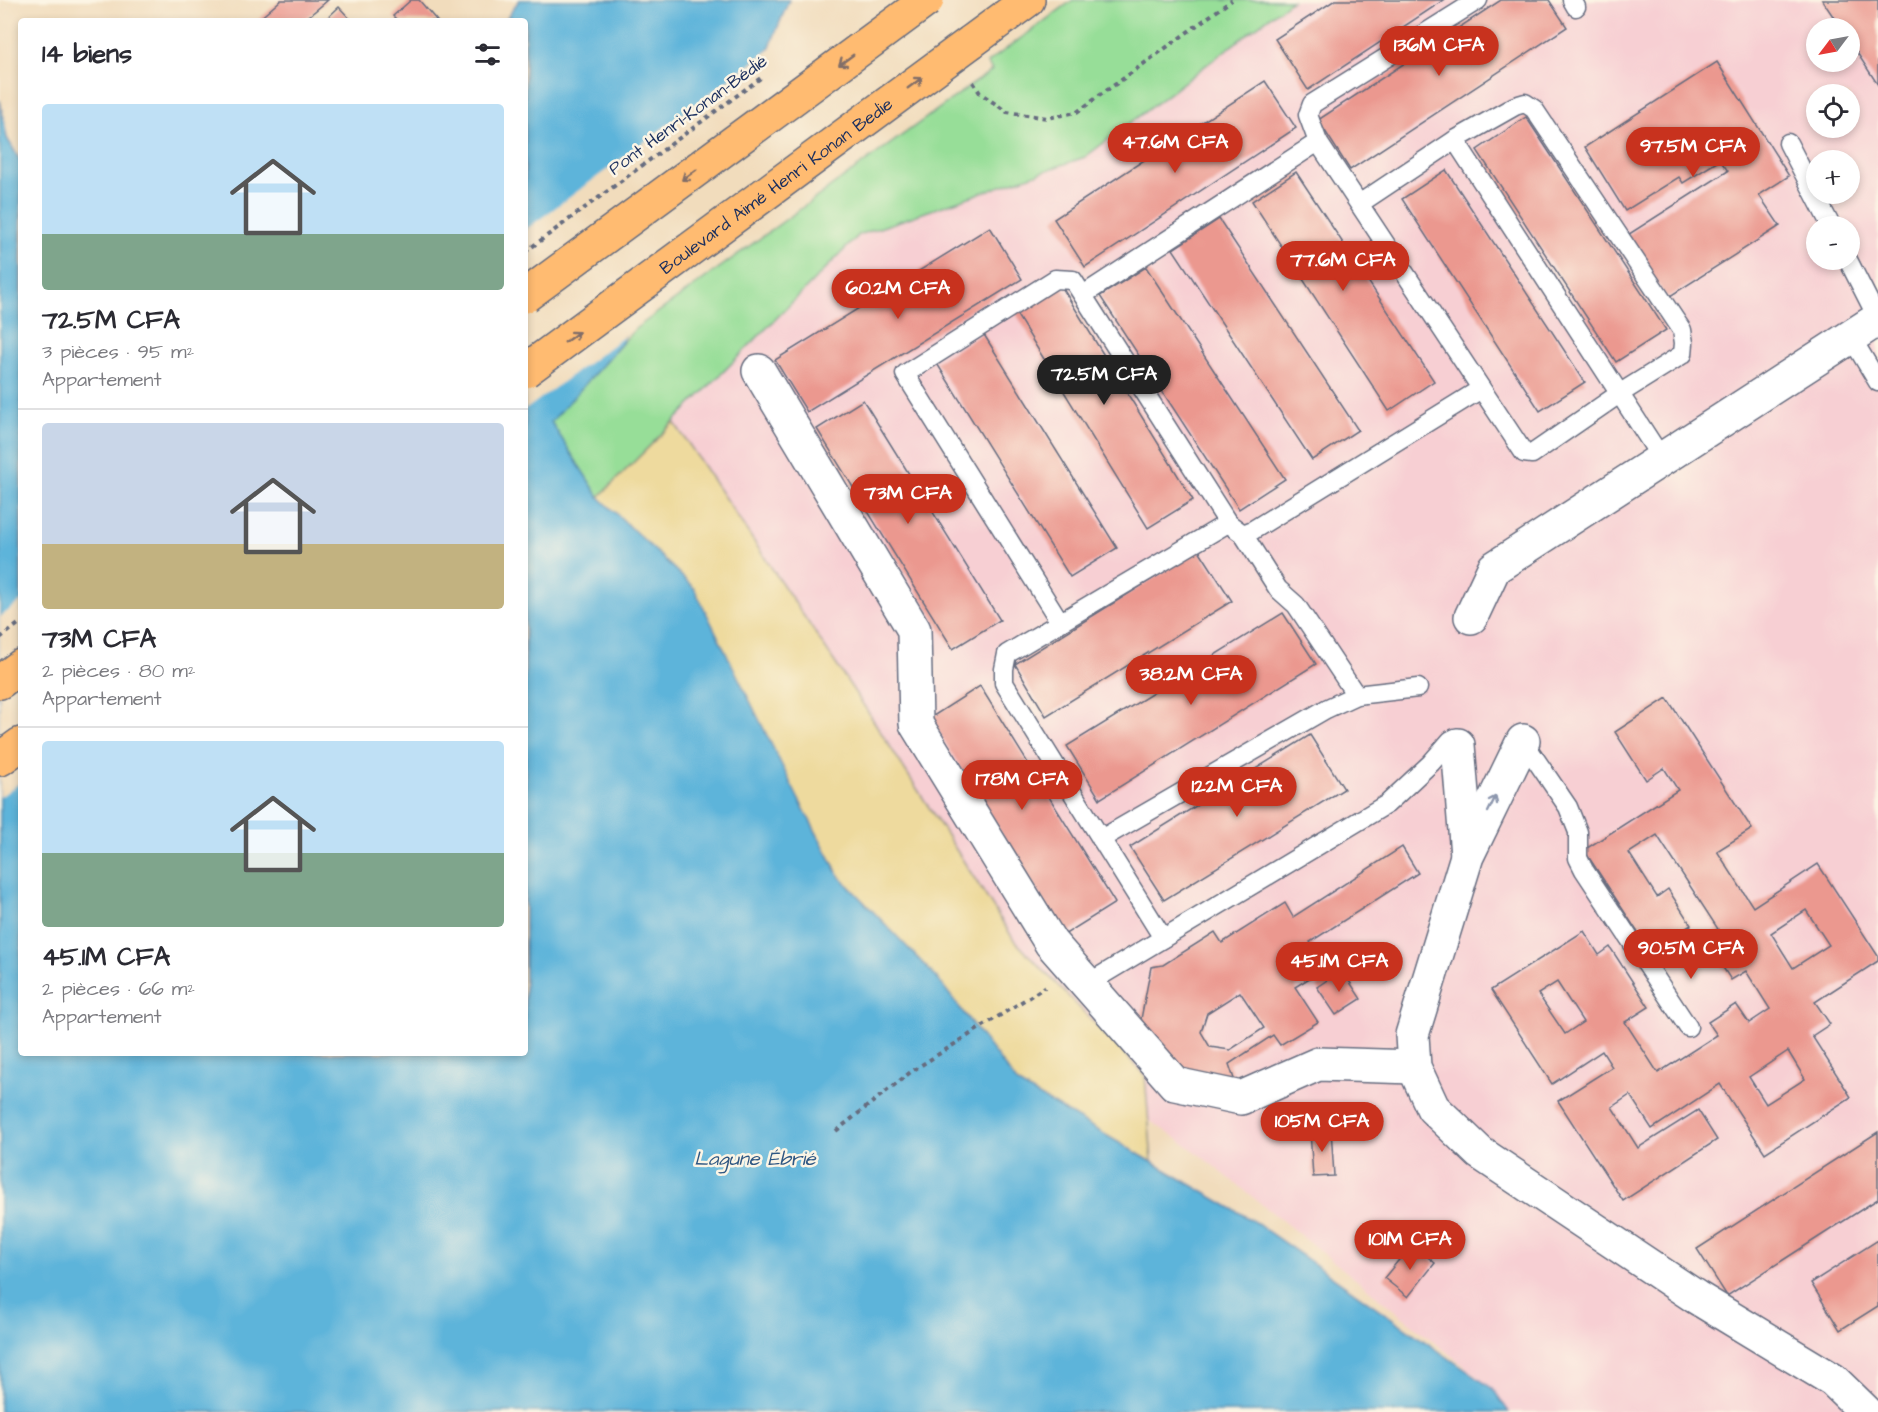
<!DOCTYPE html>
<html lang="fr">
<meta charset="utf-8">
<style>
:root{--surface:#fff;--page:#f2f2f3;--text:#2b2b33;--muted:#7c7c81;--line:#e1e1e2;--accent:#c8321e}
body{margin:0;font-family:"Architects Daughter",sans-serif;background:var(--page);color:var(--text);height:100vh;display:flex;flex-direction:column;font-size:22px;white-space:nowrap}
*{box-sizing:border-box;margin:0}
p{font-size:20px;color:var(--muted)}
.icon{flex:none;width:33px;height:33px;fill:none;stroke:currentColor;stroke-width:2;stroke-linecap:round;stroke-linejoin:round}
.map{position:relative;flex:1;overflow:hidden}
.drawer{position:absolute;left:18px;top:18px;width:510px;height:1038px;display:flex;flex-direction:column;background:var(--surface);border-radius:6px;box-shadow:0 3px 9px #0003}
.drawer>*{flex:none}
.needle{width:39px;rotate:238deg}
.buttons{position:absolute;left:1806px;top:18px;display:grid;gap:12px}
.buttons a{display:grid;place-items:center;width:54px;height:54px;border-radius:50%;background:var(--surface);box-shadow:0 3px 9px #0003;font-size:30px}
.price{position:absolute;translate:-50% -51px;padding:0 14px;border-radius:21px;background:var(--accent);color:#fff;font-size:20px;line-height:39px;filter:drop-shadow(0 2px 3px #0008)}
.price::after{content:'';position:absolute;left:50%;top:36px;width:18px;height:14px;margin-left:-9px;background:inherit;clip-path:polygon(0 0,100% 0,50% 100%)}
.price.selected{background:#222;color:#fff}
ul{padding:0;list-style:none}
li{display:grid;align-content:center;gap:12px;height:318px;padding:0 24px}
li+li{border-top:2px solid var(--line)}
li span{display:grid;place-items:center;height:186px;border-radius:6px;color:#555}
li>.icon{margin-inline-start:auto}
span .icon{width:108px;height:108px;fill:#fffc;stroke-width:1}
li b{font-size:26px}
h2{display:flex;justify-content:space-between;align-items:center;height:72px;padding:0 24px;font-size:26px}
.map>svg:first-child{display:block}
.built{fill:#f7cfd3;fill-rule:evenodd}
.green{fill:#97de98;stroke:#59867b;stroke-width:1.5}
.sand{fill:#eeda9e;stroke:#84847e;stroke-width:1.5}
.water{fill:#5db4da;stroke:#3c729c;stroke-width:1.5}
.pier{fill:#f1dcbc}
.building{fill:#eb988f;fill-rule:evenodd}
.lines{fill:none;stroke-linecap:round;stroke-linejoin:round}
.lane-casing{stroke:#666c7f;stroke-width:21}
.street-casing{stroke:#666c7f;stroke-width:36}
.highway-casing{stroke:#666c7f;stroke-width:36}
.path{stroke:#666c7f;stroke-width:4;stroke-dasharray:4.5 4.5;stroke-linecap:butt}
.lane{stroke:#fff;stroke-width:18}
.street{stroke:#fff;stroke-width:33}
.highway{stroke:#ffbb71;stroke-width:33}
.highway-bridge-casing{stroke:#666c7f;stroke-width:36;stroke-linecap:butt}
.highway-bridge{stroke:#ffbb71;stroke-width:33}
.oneway{stroke:#826e67}
.oneway2{stroke:#8d97ae}
.labels{text-anchor:middle;dominant-baseline:central;stroke-width:5;stroke-linejoin:round;paint-order:stroke}
.street-label{font-size:18px;fill:#1b2f5e;stroke:#fcf5e5}
.water-label{font-size:20px;font-style:italic;fill:#2f5783;stroke:#fcf5e5}
</style>
<div class="map">
<svg width="1878" height="1412" viewBox="0 0 1878 1412">
<rect width="100%" height="100%" fill="#fcf5e5"/>
<filter id="ink" filterUnits="userSpaceOnUse"><feTurbulence type="fractalNoise" baseFrequency=".0167" numOctaves="2"/><feDisplacementMap in="SourceGraphic" scale="12" xChannelSelector="R" yChannelSelector="G"/><feConvolveMatrix kernelMatrix="1 2 1 2 8 2 1 2 1" color-interpolation-filters="sRGB"/></filter>
<filter id="wash" filterUnits="userSpaceOnUse"><feTurbulence type="fractalNoise" baseFrequency=".008" numOctaves="4" result="noise"/><feDisplacementMap in="SourceGraphic" scale="24" xChannelSelector="R" yChannelSelector="G"/><feGaussianBlur stdDeviation="1.35" result="paint"/><feColorMatrix in="noise" values="0 0 0 0 0 0 0 0 0 0 0 0 0 0 0 0 0 1.4 0 .05"/><feComposite in="paint" operator="in"/></filter>
<g filter="url(#wash)">
<rect width="100%" height="100%" fill="#f1dcbc"/>
<!-- built -->
<path class="built" d="M1292 0H1878V1412H1509L1493 1389 1195 1151 937 978 799 800 599 497 859 235 1085 157ZM1816 28H1850V62H1816ZM1816 94H1850V128H1816ZM1816 160H1850V194H1816ZM1816 226H1850V260H1816Z"/>
<!-- green -->
<path class="green" d="M1073 0H1292L1085 157 859 235 599 497 551 422 635 329 992 70 987 63Z"/>
<!-- sand -->
<path class="sand" d="M674 422 866 709 1014 940 1145 1075 1152 1162 1018 1084 936 978 840 877 799 800 599 497Z"/>
<!-- water -->
<path class="water" d="M519 0H789L768 51 753 62 621 344 551 422 599 497 694 588 799 800 840 877 937 978 1018 1084 1250 1219 1493 1389 1509 1412H0V100L7 138 21 162V1053H525V21H505Z"/>
<!-- pier -->
<g class="pier">
<path d="M773 47 770 53 755 64 630 332 525 410V230Z"/>
<path d="M21 601V782L0 797V617Z"/>
</g>
<g id="blocks">
<!-- building -->
<g class="building">
<path d="M281 0H328L303 21H257Z"/>
<path d="M411 0H419L437 21H398L393 16Z"/>
<path d="M1335 0H1444L1308 90 1275 39Z"/>
<path d="M1501 0H1549L1567 27 1350 170 1318 120Z"/>
<path d="M1822 0H1878V85L1850 42V28H1841Z"/>
<path d="M339 7 352 21H324Z"/>
<path d="M1717 62 1789 176 1759 195 1780 226 1667 298 1626 236 1728 171 1720 160 1683 183 1679 177 1625 211 1585 147Z"/>
<path d="M1265 81 1296 128 1085 267 1054 219Z"/>
<path d="M1526 117 1666 330 1616 362 1477 150Z"/>
<path d="M1446 170 1585 382 1540 411 1402 199Z"/>
<path d="M1296 172 1434 381 1389 411 1252 201Z"/>
<path d="M1219 219 1358 430 1312 460 1173 249Z"/>
<path d="M990 227 1022 279 807 412 775 360Z"/>
<path d="M1146 267 1285 479 1239 509 1100 296Z"/>
<path d="M1060 284 1193 500 1148 528 1015 312Z"/>
<path d="M983 333 1117 548 1070 577 936 362Z"/>
<path d="M863 400 1000 620 953 649 817 429Z"/>
<path d="M1199 550 1232 601 1046 716 1015 664Z"/>
<path d="M1283 613 1316 664 1100 799 1067 746Z"/>
<path d="M980 686 1115 903 1064 935 930 718Z"/>
<path d="M1667 698 1752 829 1717 851 1753 907 1818 864 1878 956V961L1815 1002 1830 1024 1812 1036 1851 1097 1765 1153 1720 1084 1652 1129 1630 1095 1612 1107 1638 1148 1698 1110 1717 1140 1623 1201 1558 1101 1612 1067 1602 1051 1552 1084 1491 990 1584 931 1599 955 1610 947 1649 1007 1625 1022 1658 1073 1717 1035 1708 1022 1736 1004 1749 1023 1770 1009 1746 971 1731 980 1704 938 1718 929 1657 835 1629 853 1657 897 1668 889 1691 925 1650 951 1584 850 1678 790 1664 768 1646 780 1615 732ZM1806 910 1829 945 1793 968 1771 933ZM1557 982 1583 1022 1565 1034 1538 994ZM1788 1051 1805 1079 1766 1104 1749 1077Z"/>
<path d="M1310 735 1344 789 1164 900 1130 847Z"/>
<path d="M1402 847 1418 873 1310 942 1326 968 1295 987 1318 1022 1280 1045 1273 1035 1229 1064 1234 1079 1176 1073 1141 1019 1151 967 1163 965 1215 932 1222 943 1285 903 1293 917ZM1240 992 1264 1028 1230 1050 1210 1047 1201 1032 1207 1013Z"/>
<path d="M1342 970 1361 999 1336 1015 1317 987Z"/>
<path d="M1331 1129 1334 1176 1313 1177 1310 1131Z"/>
<path d="M1878 1132V1199L1727 1296 1697 1249Z"/>
<path d="M1878 1240V1306L1840 1330 1811 1283Z"/>
<path d="M1412 1244 1435 1263 1408 1297 1384 1278Z"/>
</g>
</g>
</g>
<g filter="url(#ink)">
<use href="#blocks" fill-opacity="0" stroke="#666c7f" stroke-width="1.5"/>
<g class="lines">
<defs>
<g id="lane">
<path d="M1572 0 1576 7"/>
<path d="M1455 140 1662 459"/>
<path d="M1318 142 1308 115 1312 104 1478 0"/>
<path d="M1788 143 1831 226"/>
<path d="M1848 260 1878 319"/>
<path d="M1083 295 1318 142 1524 453 1532 454 1619 394 1683 354 1684 343 1682 330 1534 109 1525 103 1515 106 1455 140 1359 204"/>
<path d="M1851 337 1878 382"/>
<path d="M1228 523 1243 534 1253 530 1481 389"/>
<path d="M1243 534 1278 589 1296 605 1356 695"/>
<path d="M1060 622 905 374 1055 279 1073 280 1228 523 1007 654 1004 669V683L1163 938"/>
<path d="M1523 741 1568 807 1578 832V858L1584 870 1688 1027"/>
<path d="M1101 839 1326 709 1356 695 1418 688"/>
<path d="M1087 984 1387 804 1431 763 1451 740"/>
</g>
<g id="street">
<path d="M759 371 914 630 916 724 1051 943 1175 1084 1241 1098 1318 1064 1414 1067"/>
<path d="M1471 617 1494 568 1878 319"/>
<path d="M1523 741 1467 856 1412 1035 1414 1067 1433 1108 1480 1153 1696 1297 1833 1380 1866 1412"/>
<path d="M1458 745 1467 855"/>
</g>
<g id="highway">
<path d="M971 42 1028 0"/>
<path d="M0 682 21 666"/>
<path d="M0 759 21 744"/>
</g>
</defs>
<!-- lane casing -->
<use href="#lane" class="lane-casing"/>
<!-- street casing -->
<use href="#street" class="street-casing"/>
<!-- highway casing -->
<use href="#highway" class="highway-casing"/>
<!-- path -->
<g class="path">
<path d="M973 82 980 93 1007 112 1047 118 1077 112 1232 0"/>
<path d="M525 252 762 77"/>
<path d="M0 638 21 622"/>
<path d="M836 1131 912 1071 1045 987"/>
</g>
<!-- lane -->
<use href="#lane" class="lane"/>
<!-- street -->
<use href="#street" class="street"/>
<!-- highway -->
<use href="#highway" class="highway"/>
<defs>
<g id="highway-bridge">
<path d="M525 296 927 0"/>
<path id="s1" d="M525 371 971 42"/>
</g>
</defs>
<!-- highway-bridge casing -->
<use href="#highway-bridge" class="highway-bridge-casing"/>
<!-- highway-bridge -->
<use href="#highway-bridge" class="highway-bridge"/>
</g>
<!-- one-way arrows -->
<defs><path id="oneway-shaft" d="M-6 0H5M1.5-3L5.5 0L1.5 3" fill="none" stroke-width="1.6" stroke-linecap="round" stroke-linejoin="round" transform="scale(1.5)"/></defs>
<g class="oneway">
<use href="#oneway-shaft" transform="translate(846 60) rotate(144)"/>
<use href="#oneway-shaft" transform="translate(915 83) rotate(-36)"/>
<use href="#oneway-shaft" transform="translate(689 175) rotate(144)"/>
<use href="#oneway-shaft" transform="translate(572 337) rotate(-36)"/>
</g>
<use class="oneway2" href="#oneway-shaft" transform="translate(1492 804) rotate(-64)"/>
</g>
<g class="labels">
<!-- street labels -->
<g class="street-label">
<text transform="translate(688 115) rotate(-36)">Pont Henri-Konan-Bédié</text>
<text stroke="none"><textPath href="#s1" startOffset="312">Boulevard Aimé Henri Konan Bedie</textPath></text>
</g>
<!-- water labels -->
<g class="water-label">
<text x="755" y="1159">Lagune Ébrié</text>
</g>
</g>
</svg>
<div class="buttons">
<a><svg class="needle" viewBox="-14 -14 28 28"><path d="M0-13l5 13h-10z" fill="#e53935"/><path d="M0 13l5-13h-10z" fill="#7c7c81"/></svg></a>
<a><svg class="icon" aria-label="locate" viewBox="0 0 24 24"><circle cx="12" cy="12" r="6"/><path d="M12 2v4M12 18v4M2 12h4M18 12h4"/></svg></a>
<a>+</a>
<a>−</a>
</div>
<b class="price" style="left:1439px;top:77px">136M CFA</b>
<b class="price" style="left:1175px;top:174px">47.6M CFA</b>
<b class="price" style="left:1693px;top:178px">97.5M CFA</b>
<b class="price" style="left:1343px;top:292px">77.6M CFA</b>
<b class="price" style="left:898px;top:320px">60.2M CFA</b>
<b class="price selected" style="left:1104px;top:406px">72.5M CFA</b>
<b class="price" style="left:908px;top:525px">73M CFA</b>
<b class="price" style="left:1191px;top:706px">38.2M CFA</b>
<b class="price" style="left:1022px;top:811px">178M CFA</b>
<b class="price" style="left:1237px;top:818px">122M CFA</b>
<b class="price" style="left:1691px;top:980px">90.5M CFA</b>
<b class="price" style="left:1339px;top:993px">45.1M CFA</b>
<b class="price" style="left:1322px;top:1153px">105M CFA</b>
<b class="price" style="left:1410px;top:1271px">101M CFA</b>
<section class="drawer">
<h2>14 biens<svg class="icon" aria-label="filters" viewBox="0 0 24 24"><path d="M4 7h16M4 17h16"/><circle cx="9" cy="7" r="2"/><circle cx="15" cy="17" r="2"/></svg></h2>
<ul>
<li><span style="background:linear-gradient(#bfe0f5 70%,#7fa58c 0)"><svg class="icon" aria-label="home" viewBox="0 0 24 24"><path d="M3 11l9-7 9 7M6 9v11h12V9"/></svg></span><div><b>72.5M CFA</b><p>3 pièces · 95 m²</p><p>Appartement</p></div></li>
<li><span style="background:linear-gradient(#c9d6e8 65%,#c2b280 0)"><svg class="icon" aria-label="home" viewBox="0 0 24 24"><path d="M3 11l9-7 9 7M6 9v11h12V9"/></svg></span><div><b>73M CFA</b><p>2 pièces · 80 m²</p><p>Appartement</p></div></li>
<li><span style="background:linear-gradient(#bfe0f5 60%,#7fa58c 0)"><svg class="icon" aria-label="home" viewBox="0 0 24 24"><path d="M3 11l9-7 9 7M6 9v11h12V9"/></svg></span><div><b>45.1M CFA</b><p>2 pièces · 66 m²</p><p>Appartement</p></div></li>
</ul>
</section>
</div>
